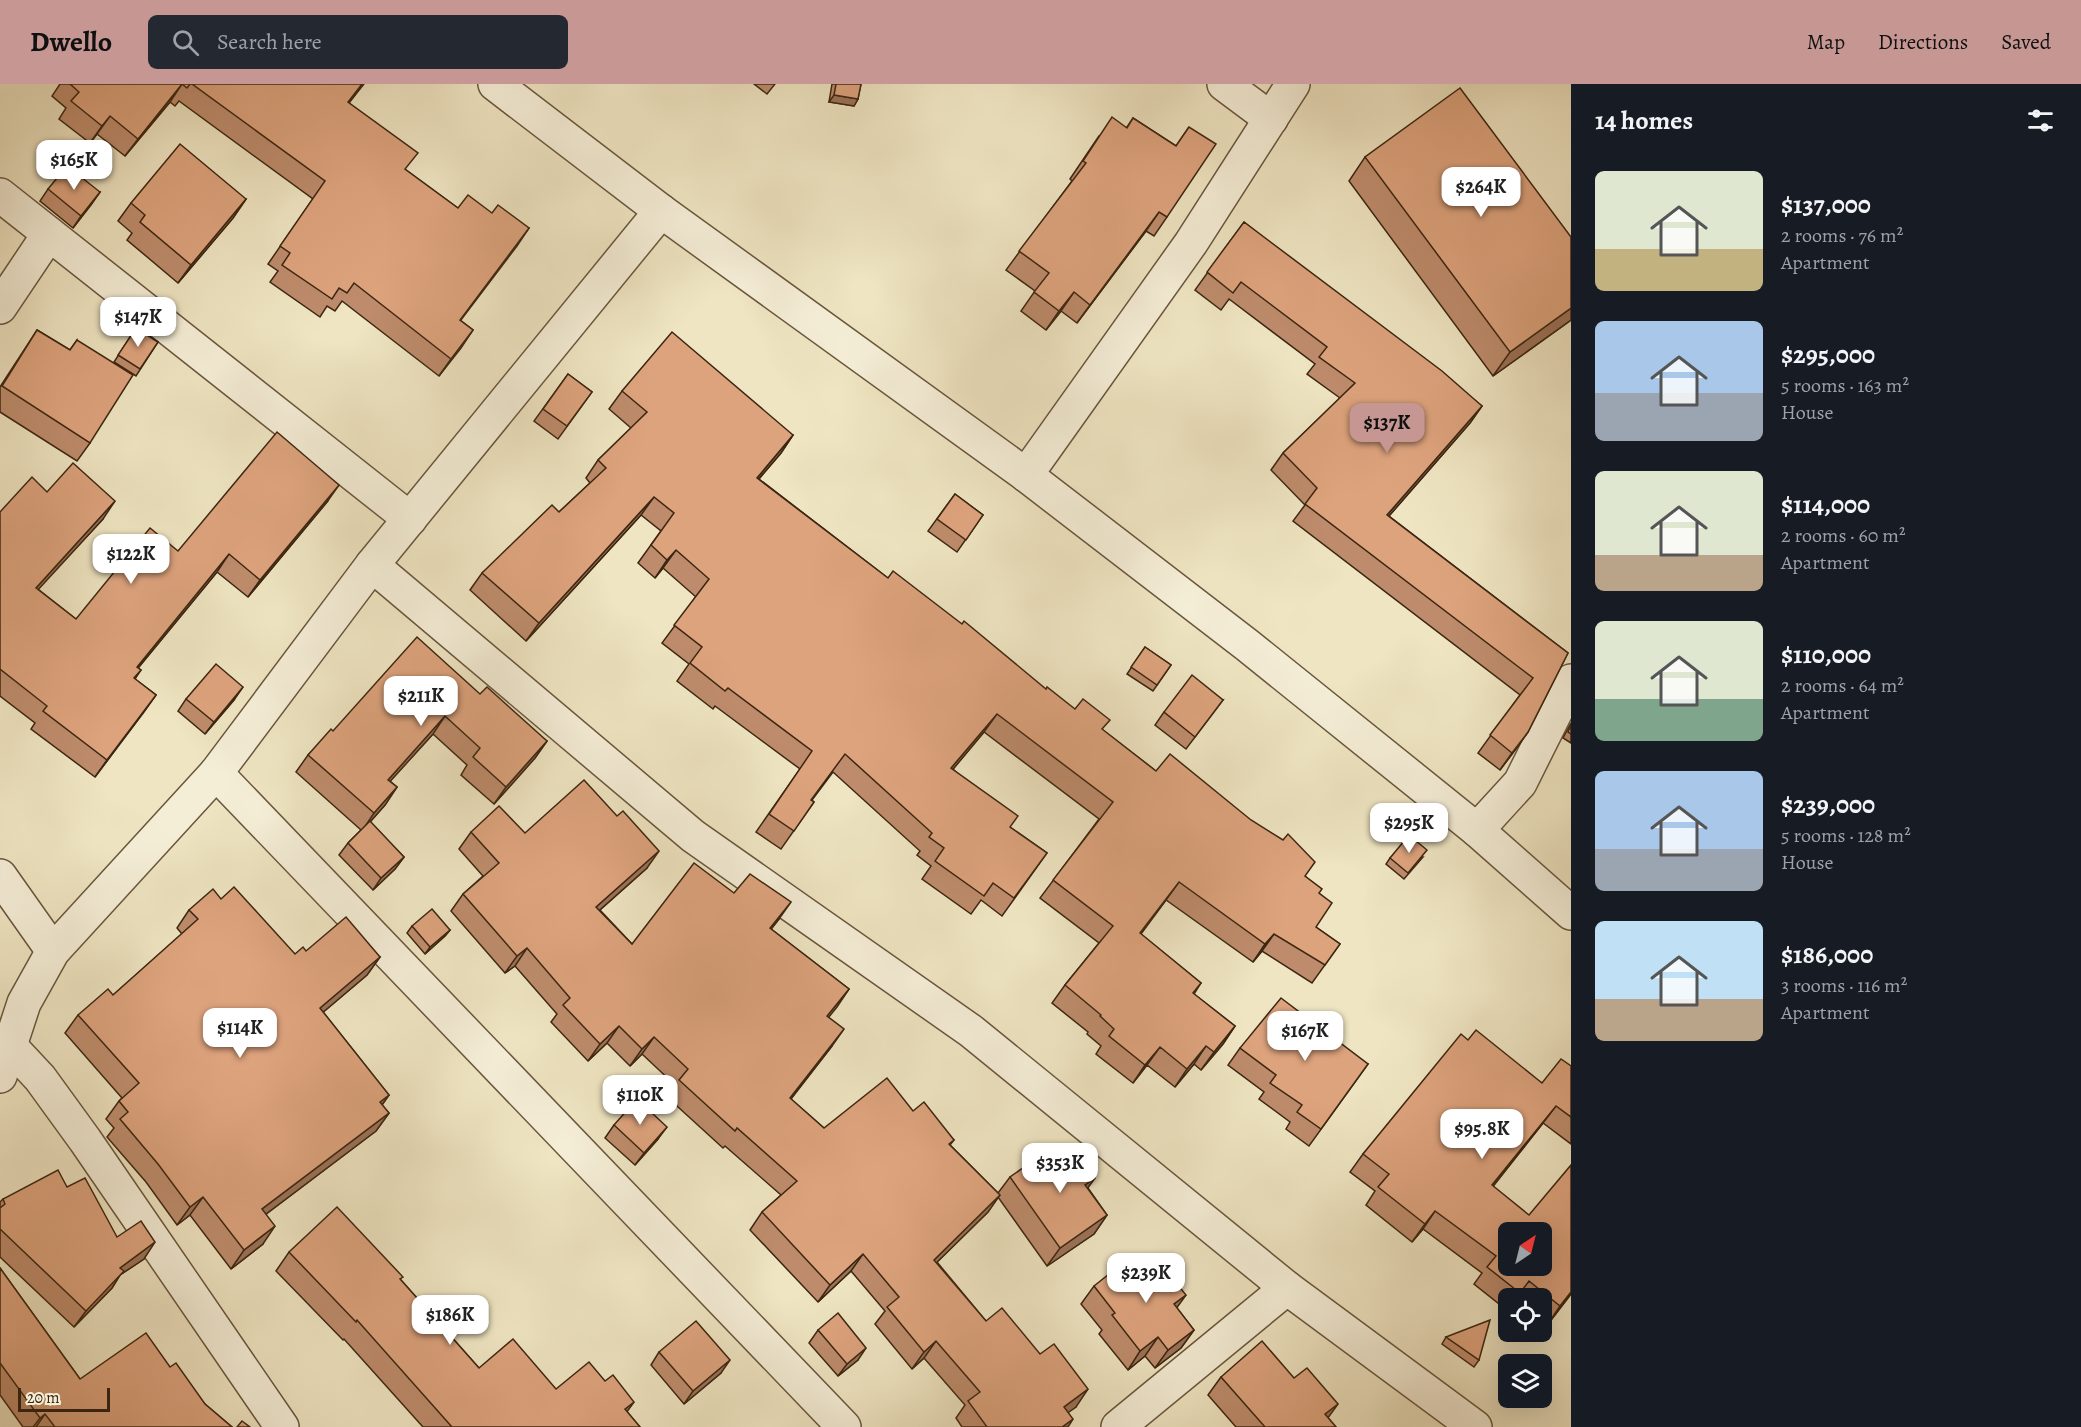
<!DOCTYPE html>
<meta charset="utf-8">
<style>
:root{--surface:#171b24;--page:#242831;--text:#f1f3f6;--muted:#9ea1a6;--accent:#c59692}
body{margin:0;font-family:Alegreya,serif;background:var(--page);color:var(--text);height:100vh;display:flex;flex-direction:column;font-size:22px;white-space:nowrap}
*{box-sizing:border-box;margin:0}
p{font-size:20px;color:var(--muted)}
.icon{flex:none;width:33px;height:33px;fill:none;stroke:currentColor;stroke-width:2;stroke-linecap:round;stroke-linejoin:round}
.map{position:relative;flex:1;overflow:hidden}
.panel{display:flex;flex-direction:column;background:var(--surface);width:510px}
.panel>*{flex:none}
.needle{width:39px;rotate:35deg}
.tools{position:absolute;left:1498px;top:1138px;display:grid;gap:12px}
.tools a{display:grid;place-items:center;width:54px;height:54px;border-radius:9px;background:var(--surface);box-shadow:0 6px 24px #0002;font-size:30px}
.scale{position:absolute;left:18px;bottom:15px;width:92px;box-sizing:border-box;padding-left:6px;border:3px solid #3c2611;border-top:0;font-size:16px;line-height:21px;white-space:nowrap;color:#3c2611;-webkit-text-stroke:4px #f5eed7;paint-order:stroke}
.price{position:absolute;translate:-50% -51px;padding:0 14px;border-radius:12px;background:#fff;color:#222;font-size:20px;line-height:39px;filter:drop-shadow(0 2px 3px #0008)}
.price::after{content:'';position:absolute;left:50%;top:36px;width:18px;height:14px;margin-left:-9px;background:inherit;clip-path:polygon(0 0,100% 0,50% 100%)}
.price.selected{background:var(--accent);color:#111}
ul{padding:0;list-style:none}
li{display:flex;align-items:center;gap:18px;height:150px;padding:0 24px}
li span{display:grid;place-items:center;flex:none;width:168px;height:120px;border-radius:9px;color:#555}
li>.icon{margin-inline-start:auto}
span .icon{width:72px;height:72px;fill:#fffc;stroke-width:1}
li b{font-size:26px}
h2{display:flex;justify-content:space-between;align-items:center;height:72px;padding:0 24px;font-size:26px}
header{display:flex;align-items:center;gap:36px;box-sizing:border-box;height:84px;padding:0 30px;background:var(--accent);color:#111}
header strong{font-size:28px}
nav{display:flex;gap:33px;margin-inline-start:auto;font-size:21px}
.search{width:420px;height:54px;background:var(--page);display:flex;align-items:center;gap:15px;box-sizing:border-box;padding:0 21px;border-radius:9px;color:var(--muted);font-size:22px}
main{display:flex;flex:1;min-height:0}
.map>svg:first-child{display:block}
.lines{fill:none;stroke-linecap:round;stroke-linejoin:round}
.minor-casing{stroke:#69563d;stroke-width:36}
.tertiary-casing{stroke:#69563d;stroke-width:36}
.minor{stroke:#f5eed7;stroke-width:33}
.tertiary{stroke:#f5eed7;stroke-width:33}
.wall{fill:#be8c6c;stroke:#3c2611;stroke-width:1.5}
.shaded-wall{fill:#9b7258;stroke:#3c2611;stroke-width:1.5}
.building{fill:#dda37d;stroke:#3c2611;stroke-width:1.5;fill-rule:evenodd}
</style>
<header>
<strong>Dwello</strong>
<div class="search"><svg class="icon" aria-label="search" viewBox="0 0 24 24"><circle cx="10" cy="10" r="6"/><path d="M15 15l6 6"/></svg>Search here</div>
<nav><a>Map</a><a>Directions</a><a>Saved</a></nav>
</header>
<main>
<div class="map">
<svg width="1571" height="1343" viewBox="0 0 1571 1343">
<rect width="100%" height="100%" fill="#efe5c2"/>
<filter id="stains"><feTurbulence type="fractalNoise" baseFrequency=".00333" numOctaves="4"/><feColorMatrix values="0 0 0 0 .2 0 0 0 0 .09 0 0 0 0 .02 0 0 0 .5 -.17"/></filter>
<radialGradient id="worn" r=".72"><stop offset=".6" stop-color="#630" stop-opacity="0"/><stop offset="1" stop-color="#630" stop-opacity=".3"/></radialGradient>
<g class="lines">
<defs>
<g id="minor">
<path d="M1224 0 1271 35"/>
<path d="M0 111 410 435"/>
<path d="M0 223 49 150"/>
<path d="M1026 391 1191 159 1293 0"/>
<path d="M372 481 661 127"/>
<path d="M1477 746 1520 699 1571 597"/>
<path d="M0 792 53 867"/>
<path d="M11 963 40 994 85 1056 282 1343"/>
<path d="M0 992 24 919 53 867 216 689"/>
<path d="M844 1343 216 689 372 481 693 752 971 947 1287 1204"/>
<path d="M1118 1343 1287 1204 1475 1343"/>
</g>
<path id="tertiary" d="M495 0 661 127 1026 391 1247 561 1477 746 1571 829"/>
</defs>
<!-- minor casing -->
<use href="#minor" class="minor-casing"/>
<!-- tertiary casing -->
<use href="#tertiary" class="tertiary-casing"/>
<!-- minor -->
<use href="#minor" class="minor"/>
<!-- tertiary -->
<use href="#tertiary" class="tertiary"/>
</g>
<!-- wall -->
<g class="wall">
<path d="M60 0H363L349 19 406 86 458 124 492 129 529 144 460 236 473 246 439 292 342 217 335 227 327 222 320 233 270 198 278 187 268 180 313 115 179 17 175 22 170 18 125 72 97 50 90 59 59 35 66 24 52 12Z"/>
<path d="M754 0H775L767 10Z"/>
<path d="M832 0H861L858 15 854 22 829 18Z"/>
<path d="M1133 34 1176 62 1189 43 1167 133 1154 152 1146 147 1077 239 1061 227 1046 246 1021 227 1035 207 1006 186 1072 97 1070 95 1099 52 1127 43Z"/>
<path d="M1365 73 1571 236 1493 292 1349 97Z"/>
<path d="M48 105 100 108 73 144 40 117Z"/>
<path d="M246 115 233 134 178 199 127 156 132 149 118 137 131 119Z"/>
<path d="M1244 138 1482 322 1470 339 1389 432 1568 569 1528 648 1500 686 1478 669 1520 611 1293 437 1305 421 1271 386 1283 369 1340 314 1307 290 1315 280 1229 215 1221 226 1195 206Z"/>
<path d="M136 244 158 258 136 292 114 278Z"/>
<path d="M37 246 70 266 77 256 90 359 77 377 0 328V303Z"/>
<path d="M568 290 592 308 558 355 534 337Z"/>
<path d="M622 307 793 351 781 369 759 395 888 494 1103 646 1156 687 1305 792 1319 809 1316 843 1340 860 1312 899 1262 867 1253 878 1166 816 1141 850 1201 899 1194 910 1235 942 1223 960 1201 986 1194 980 1175 1003 1147 981 1133 999 1096 970 1101 962 1087 950 1088 948 1052 919 1065 901 1099 859 1040 814 1099 735 984 648 953 685 1010 743 1047 769 1002 832 981 816 971 830 922 795 931 782 917 771 920 767 833 688 812 716 814 718 781 765 756 748 800 685 715 622 713 625 677 597 689 580 662 559 696 513 663 484 655 494 638 479 661 447 641 431 526 557 470 506 482 489 559 428 590 399 586 394 598 376 631 344 609 325Z"/>
<path d="M47 408 103 435 38 505 76 535 178 467 327 418 248 513 217 488 138 584 141 586 135 595 156 611 95 693 31 645 35 639 0 612V428Z"/>
<path d="M955 410 983 431 957 468 928 447Z"/>
<path d="M1145 563 1171 581 1153 607 1127 590Z"/>
<path d="M480 610 547 657 535 674 494 720 461 691 467 681 433 650 390 697 397 703 385 721 370 738 404 773 395 785 373 806 339 771 348 759 361 746 296 688 308 671 333 647Z"/>
<path d="M186 615 234 616 205 650 178 627Z"/>
<path d="M1223 616 1186 665 1155 641 1164 628Z"/>
<path d="M1571 639V659L1563 654Z"/>
<path d="M471 748 525 749 647 784 600 826 632 860 734 809 779 835 771 845 849 905 828 933 832 962 791 1015 824 1044 913 1027 954 1056 950 1061 998 1109 1010 1093 1088 1104 1107 1131 1094 1150 1047 1182 998 1113 988 1128 937 1178 986 1237 1076 1323 1068 1328V1343H962L956 1334 965 1321 924 1274 912 1285 875 1240 885 1227 851 1187 818 1218 750 1146 762 1128 781 1111 725 1062 723 1064 667 1013 675 1001 642 970 630 982 607 959 588 977 551 938 557 930 515 882 505 889 451 827 463 810 483 792 459 765Z"/>
<path d="M1423 773 1404 795 1386 780 1390 774Z"/>
<path d="M221 815 295 870 306 867 380 873 367 891 323 928 389 1011 382 1021 389 1029 376 1047 266 1130 263 1160 231 1185 190 1131 177 1141 146 1098 107 1053 114 1044 106 1035 119 1017 122 1014 65 949 78 931 113 911 182 850 177 844 189 826Z"/>
<path d="M412 842 450 846 445 852 425 870 407 849Z"/>
<path d="M1468 956 1542 999 1571 982V1060L1543 1039 1493 1102 1571 1210 1548 1240 1542 1235V1215H1509V1225L1508 1227 1474 1200 1482 1189 1423 1145 1412 1158 1366 1121 1375 1107 1350 1088 1363 1070Z"/>
<path d="M1240 964 1368 980 1309 1062 1286 1045 1290 1038 1259 1015 1264 1008 1228 981Z"/>
<path d="M614 1041 658 1055 635 1081 605 1054Z"/>
<path d="M67 1103 117 1153 144 1175 120 1191 112 1204 74 1243 0 1173V1118L3 1115Z"/>
<path d="M289 1168 401 1196 479 1284 556 1305 627 1328 640 1343H423L344 1255 343 1256 276 1187Z"/>
<path d="M0 1184 80 1295 170 1283 205 1320 232 1343H23L0 1311Z"/>
<path d="M1128 1184 1177 1224 1194 1246 1181 1264 1155 1284 1145 1272 1128 1286 1099 1250 1102 1246 1081 1220 1094 1202Z"/>
<path d="M818 1246 858 1276 838 1292 809 1259Z"/>
<path d="M1446 1253 1479 1276 1474 1283 1442 1260Z"/>
<path d="M659 1268 721 1289 684 1320 651 1281Z"/>
<path d="M1221 1293 1328 1334 1336 1343H1236L1208 1311Z"/>
</g>
<!-- shaded-wall -->
<g class="shaded-wall">
<path d="M182 0 170 18 125 72 138 55Z"/>
<path d="M362 0H364L336 35 348 18Z"/>
<path d="M834 11 858 15 854 22 829 18Z"/>
<path d="M110 32 97 50 90 59 102 42Z"/>
<path d="M100 108 91 121 73 144 81 132Z"/>
<path d="M246 115 233 134 178 199 191 181Z"/>
<path d="M1159 128 1146 147 1077 239 1090 221Z"/>
<path d="M529 144 517 162 448 253 460 236Z"/>
<path d="M1074 208 1061 227 1046 246 1059 227Z"/>
<path d="M1571 224V236L1493 292 1510 268Z"/>
<path d="M473 246 461 264 439 292 451 275Z"/>
<path d="M1482 322 1470 339 1375 448 1387 431Z"/>
<path d="M793 351 781 369 744 412 757 394Z"/>
<path d="M339 401 327 418 248 513 260 496Z"/>
<path d="M654 413 641 431 526 557 539 539Z"/>
<path d="M115 417 103 435 24 521 36 504Z"/>
<path d="M676 466 663 484 655 494 667 476Z"/>
<path d="M229 470 217 488 125 600 137 583Z"/>
<path d="M243 603 234 616 205 650 214 638Z"/>
<path d="M156 611 144 628 95 693 107 676Z"/>
<path d="M997 630 984 648 939 702 951 684Z"/>
<path d="M445 632 433 650 376 713 388 696Z"/>
<path d="M1528 648 1516 665 1500 686 1512 669Z"/>
<path d="M547 657 535 674 494 720 506 703Z"/>
<path d="M397 703 385 721 362 747 374 729Z"/>
<path d="M659 767 647 784 584 840 596 823Z"/>
<path d="M404 773 395 785 373 806 381 794Z"/>
<path d="M1179 798 1166 816 1127 867 1140 849Z"/>
<path d="M791 818 779 835 758 862 770 844Z"/>
<path d="M450 846 445 852 425 870 430 863Z"/>
<path d="M1274 850 1262 867 1253 878 1265 860Z"/>
<path d="M527 864 515 882 505 889 517 872Z"/>
<path d="M380 873 367 891 307 942 320 924Z"/>
<path d="M849 905 837 923 815 950 827 932Z"/>
<path d="M619 942 607 959 588 977 600 960Z"/>
<path d="M1235 942 1223 960 1201 986 1214 968Z"/>
<path d="M844 945 832 962 778 1031 790 1014Z"/>
<path d="M654 953 642 970 630 982 642 965Z"/>
<path d="M1206 962 1194 980 1175 1003 1187 985Z"/>
<path d="M1160 963 1147 981 1133 999 1145 981Z"/>
<path d="M389 1011 376 1029 380 1018Z"/>
<path d="M1556 1022 1543 1039 1480 1119 1492 1101Z"/>
<path d="M389 1029 376 1047 249 1143 262 1125Z"/>
<path d="M667 1043 658 1055 635 1081 644 1069Z"/>
<path d="M1095 1094 1082 1112 1085 1101Z"/>
<path d="M1000 1111 988 1128 922 1193 934 1176Z"/>
<path d="M203 1113 190 1131 177 1141 190 1123Z"/>
<path d="M1435 1127 1423 1145 1412 1158 1425 1140Z"/>
<path d="M1107 1131 1094 1150 1047 1182 1060 1164Z"/>
<path d="M275 1142 263 1160 231 1185 244 1166Z"/>
<path d="M155 1158 144 1175 120 1191 112 1204 74 1243 86 1227 120 1184Z"/>
<path d="M863 1170 851 1187 818 1218 830 1201Z"/>
<path d="M1571 1208V1210L1548 1240 1560 1222Z"/>
<path d="M1186 1211 1173 1229 1174 1220Z"/>
<path d="M1194 1246 1181 1264 1155 1284 1168 1266Z"/>
<path d="M1158 1253 1145 1272 1128 1286 1140 1267Z"/>
<path d="M936 1257 924 1274 912 1285 924 1268Z"/>
<path d="M866 1264 858 1276 838 1292 847 1280Z"/>
<path d="M730 1276 721 1289 684 1320 693 1307Z"/>
<path d="M1088 1305 1076 1323 1052 1340 1064 1323Z"/>
<path d="M634 1318 621 1336 625 1325Z"/>
<path d="M1338 1320 1325 1338V1330Z"/>
<path d="M45 1330 36 1343H33L40 1334Z"/>
<path d="M1073 1335 1068 1343H1062Z"/>
</g>
<!-- building -->
<g class="building">
<path d="M70 0H190L187 4 182 0 138 55 110 32 102 42 71 17 79 8Z"/>
<path d="M192 0H362L348 18 418 69 405 85 458 124 468 111 492 129 498 121 529 144 460 236 473 246 451 275 354 199 347 209 339 204 332 215 282 181 290 169 280 162 325 97Z"/>
<path d="M836 0H861L858 15 834 11Z"/>
<path d="M1460 4 1571 153V224L1510 268 1365 73Z"/>
<path d="M1112 33 1127 44 1133 34 1176 62 1189 43 1216 60 1167 133 1159 128 1090 221 1074 208 1059 227 1034 208 1049 189 1019 167 1086 79 1083 77Z"/>
<path d="M180 60 246 115 191 181 140 138 145 131 131 119Z"/>
<path d="M67 82 100 108 81 132 48 105Z"/>
<path d="M1244 138 1442 287 1482 322 1387 431 1568 569 1528 648 1512 669 1490 651 1533 594 1305 420 1317 404 1283 369 1355 299 1319 273 1327 263 1241 198 1233 209 1207 188Z"/>
<path d="M136 244 158 258 140 285 118 271Z"/>
<path d="M37 246 70 266 77 256 133 291 90 359 2 302Z"/>
<path d="M672 248 793 351 757 394 888 494 893 487 962 540 964 537 1046 605 1047 603 1075 625 1083 615 1110 636 1102 645 1156 687 1170 670 1251 736 1283 756 1288 750 1315 778 1305 792 1322 805 1319 809 1332 819 1316 843 1340 860 1325 881 1274 850 1265 860 1179 798 1140 849 1201 899 1193 909 1235 942 1214 968 1206 962 1187 985 1160 963 1145 981 1109 952 1114 945 1100 932 1101 931 1065 901 1113 842 1053 796 1113 718 997 630 951 684 1018 732 1010 743 1047 769 1014 814 993 799 984 812 935 777 944 764 929 753 932 749 845 670 811 716 814 718 794 747 769 730 812 667 728 604 725 607 690 579 702 563 674 541 709 495 676 466 667 476 651 461 674 429 654 413 539 539 482 489 552 421 559 428 606 384 598 376 647 328 622 307Z"/>
<path d="M568 290 592 308 567 342 543 325Z"/>
<path d="M277 348 339 401 260 496 229 470 137 583 141 586 134 594 156 611 107 676 43 627 47 622 0 585V428L32 393 47 408 73 379 115 417 36 504 76 535 150 444 178 467Z"/>
<path d="M955 410 983 431 966 456 937 435Z"/>
<path d="M417 553 480 610 487 603 547 657 506 703 473 673 480 664 445 632 388 696 397 703 374 729 308 671 331 645 333 647Z"/>
<path d="M1145 563 1171 581 1157 601 1131 583Z"/>
<path d="M216 580 243 603 214 638 186 615Z"/>
<path d="M1192 591 1223 616 1195 653 1164 628Z"/>
<path d="M1571 641V650L1568 648Z"/>
<path d="M584 696 617 732 623 727 659 767 596 823 632 860 694 779 734 809 750 790 791 818 770 844 849 905 827 932 844 945 790 1014 824 1044 887 994 913 1027 924 1018 954 1056 949 1060 1000 1111 934 1176 986 1237 1002 1224 1040 1270 1054 1260 1088 1305 1064 1323 1073 1335 1062 1343H987L968 1317 980 1308 936 1257 924 1268 887 1223 899 1213 863 1170 830 1201 762 1128 797 1097 737 1044 735 1047 679 996 688 985 654 953 642 965 619 942 600 960 563 921 570 914 527 864 517 872 463 810 499 779 471 748 499 722 525 749Z"/>
<path d="M370 737 404 773 381 794 348 759Z"/>
<path d="M1409 751 1427 766 1408 789 1390 774Z"/>
<path d="M234 803 295 870 303 863 306 867 346 833 380 873 320 924 389 1011 380 1018 389 1029 262 1125 275 1142 244 1166 203 1113 190 1123 158 1080 120 1035 128 1028 119 1017 139 999 78 931 108 905 113 911 198 835 189 826 213 805 221 815Z"/>
<path d="M432 825 450 846 430 863 412 842Z"/>
<path d="M1281 914 1368 980 1321 1045 1297 1028 1302 1021 1270 999 1276 991 1240 964Z"/>
<path d="M1476 946 1542 999 1561 975 1571 982V1033L1556 1022 1492 1101 1529 1131 1571 1081V1208L1560 1222 1529 1197 1520 1209 1487 1183 1496 1172 1435 1127 1425 1140 1378 1103 1389 1090 1363 1070 1461 950 1468 956ZM1509 1149H1542V1182H1509Z"/>
<path d="M637 1015 667 1043 644 1069 614 1041Z"/>
<path d="M1057 1060 1066 1073 1076 1066 1095 1094 1085 1101 1107 1131 1060 1164 1010 1093Z"/>
<path d="M58 1086 67 1103 85 1094 117 1153 141 1137 155 1158 120 1184 124 1187 86 1227 0 1145V1124L5 1120 3 1115Z"/>
<path d="M337 1123 403 1193 400 1195 479 1284 513 1255 556 1305 589 1278 605 1297 613 1291 634 1318 625 1325 640 1343H452L357 1236 356 1238 289 1168Z"/>
<path d="M1157 1175 1186 1211 1174 1220 1194 1246 1168 1266 1158 1253 1140 1267 1112 1231 1115 1229 1094 1202 1124 1178 1128 1184 1139 1176 1145 1185Z"/>
<path d="M0 1184 80 1295 146 1249 170 1283 176 1279 205 1320 232 1343H55L45 1330 40 1334 0 1279Z"/>
<path d="M838 1229 866 1264 847 1280 818 1246Z"/>
<path d="M1490 1236 1479 1276 1446 1253Z"/>
<path d="M696 1237 730 1276 693 1307 659 1268Z"/>
<path d="M1262 1257 1294 1294 1307 1284 1338 1320 1325 1330 1336 1343H1265L1221 1293Z"/>
<path d="M242 1337 250 1343H237Z"/>
</g>
<rect width="100%" height="100%" filter="url(#stains)"/>
<rect width="100%" height="100%" fill="url(#worn)"/>
</svg>
<div class="tools">
<a><svg class="needle" viewBox="-14 -14 28 28"><path d="M0-13l5 13h-10z" fill="#e53935"/><path d="M0 13l5-13h-10z" fill="#9ea1a6"/></svg></a>
<a><svg class="icon" aria-label="locate" viewBox="0 0 24 24"><circle cx="12" cy="12" r="6"/><path d="M12 2v4M12 18v4M2 12h4M18 12h4"/></svg></a>
<a><svg class="icon" aria-label="layers" viewBox="0 0 24 24"><path d="M12 4l9 5-9 5-9-5zM3 14l9 5 9-5"/></svg></a>
</div>
<div class="scale">20 m</div>
<b class="price" style="left:74px;top:107px">$165K</b>
<b class="price" style="left:1481px;top:134px">$264K</b>
<b class="price" style="left:138px;top:264px">$147K</b>
<b class="price selected" style="left:1387px;top:370px">$137K</b>
<b class="price" style="left:131px;top:501px">$122K</b>
<b class="price" style="left:421px;top:643px">$211K</b>
<b class="price" style="left:1409px;top:770px">$295K</b>
<b class="price" style="left:240px;top:975px">$114K</b>
<b class="price" style="left:1305px;top:978px">$167K</b>
<b class="price" style="left:640px;top:1042px">$110K</b>
<b class="price" style="left:1482px;top:1076px">$95.8K</b>
<b class="price" style="left:1060px;top:1110px">$353K</b>
<b class="price" style="left:1146px;top:1220px">$239K</b>
<b class="price" style="left:450px;top:1262px">$186K</b>
</div>
<section class="panel">
<h2>14 homes<svg class="icon" aria-label="filters" viewBox="0 0 24 24"><path d="M4 7h16M4 17h16"/><circle cx="9" cy="7" r="2"/><circle cx="15" cy="17" r="2"/></svg></h2>
<ul>
<li><span style="background:linear-gradient(#dfe7d0 65%,#c2b280 0)"><svg class="icon" aria-label="home" viewBox="0 0 24 24"><path d="M3 11l9-7 9 7M6 9v11h12V9"/></svg></span><div><b>$137,000</b><p>2 rooms · 76 m²</p><p>Apartment</p></div></li>
<li><span style="background:linear-gradient(#a9c7e8 60%,#9aa5b1 0)"><svg class="icon" aria-label="home" viewBox="0 0 24 24"><path d="M3 11l9-7 9 7M6 9v11h12V9"/></svg></span><div><b>$295,000</b><p>5 rooms · 163 m²</p><p>House</p></div></li>
<li><span style="background:linear-gradient(#dfe7d0 70%,#b9a48a 0)"><svg class="icon" aria-label="home" viewBox="0 0 24 24"><path d="M3 11l9-7 9 7M6 9v11h12V9"/></svg></span><div><b>$114,000</b><p>2 rooms · 60 m²</p><p>Apartment</p></div></li>
<li><span style="background:linear-gradient(#dfe7d0 65%,#7fa58c 0)"><svg class="icon" aria-label="home" viewBox="0 0 24 24"><path d="M3 11l9-7 9 7M6 9v11h12V9"/></svg></span><div><b>$110,000</b><p>2 rooms · 64 m²</p><p>Apartment</p></div></li>
<li><span style="background:linear-gradient(#a9c7e8 65%,#9aa5b1 0)"><svg class="icon" aria-label="home" viewBox="0 0 24 24"><path d="M3 11l9-7 9 7M6 9v11h12V9"/></svg></span><div><b>$239,000</b><p>5 rooms · 128 m²</p><p>House</p></div></li>
<li><span style="background:linear-gradient(#bfe0f5 65%,#b9a48a 0)"><svg class="icon" aria-label="home" viewBox="0 0 24 24"><path d="M3 11l9-7 9 7M6 9v11h12V9"/></svg></span><div><b>$186,000</b><p>3 rooms · 116 m²</p><p>Apartment</p></div></li>
</ul>
</section>
</main>
